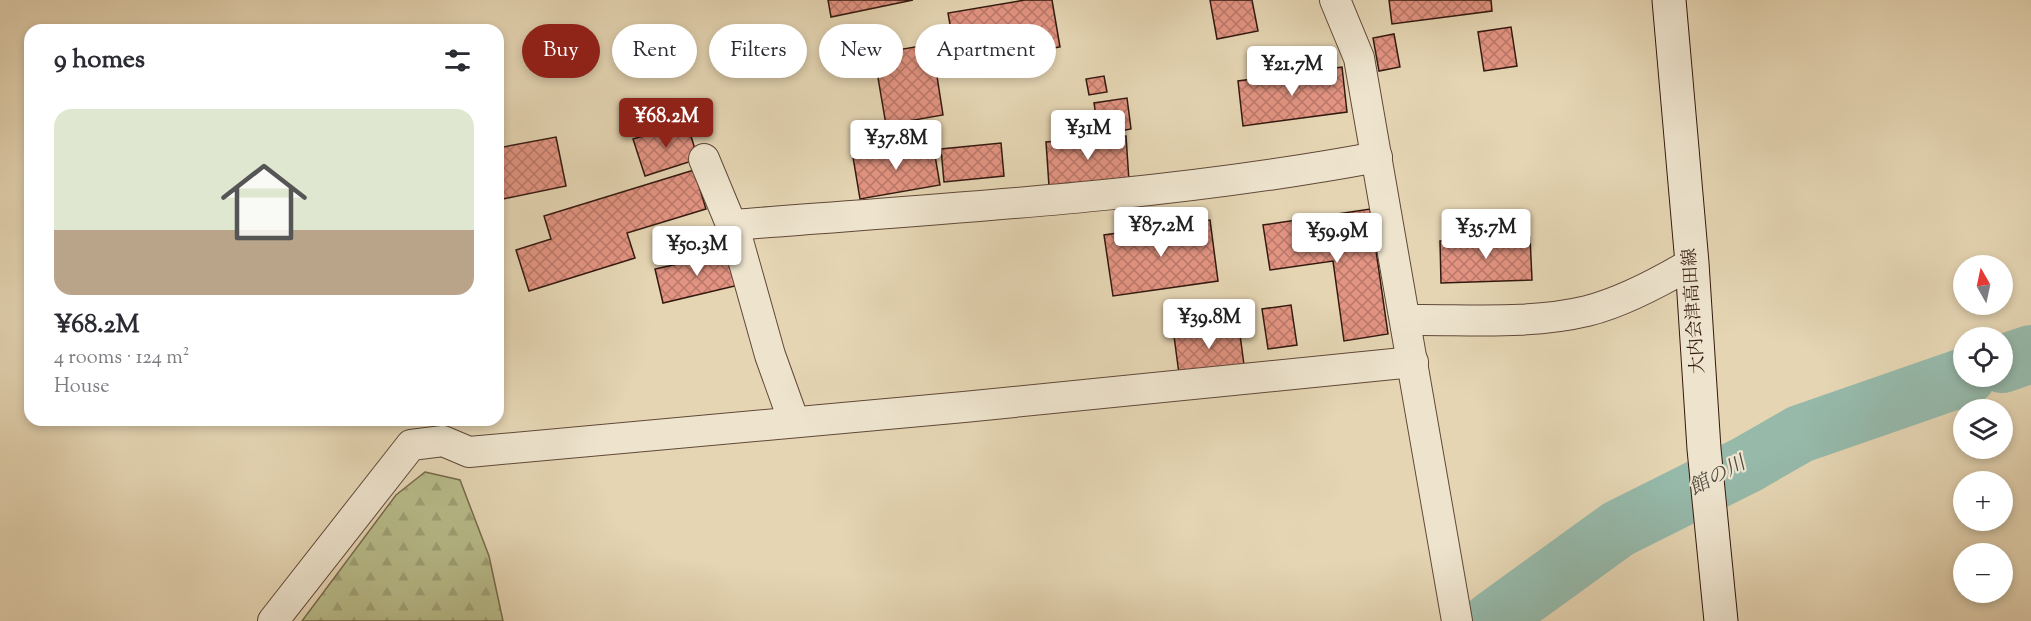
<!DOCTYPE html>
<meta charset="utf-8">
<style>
:root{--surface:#fff;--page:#f7f7f7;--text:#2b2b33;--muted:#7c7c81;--accent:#8f2418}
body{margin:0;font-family:"Sorts Mill Goudy","Noto Serif JP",serif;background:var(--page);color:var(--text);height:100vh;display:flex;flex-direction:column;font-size:22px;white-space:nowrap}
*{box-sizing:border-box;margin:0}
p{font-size:20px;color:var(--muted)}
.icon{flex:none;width:33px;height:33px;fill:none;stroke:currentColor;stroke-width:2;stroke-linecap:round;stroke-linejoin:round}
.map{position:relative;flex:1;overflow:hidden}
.drawer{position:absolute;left:24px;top:24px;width:480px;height:402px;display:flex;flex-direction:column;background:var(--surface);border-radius:18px;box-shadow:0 3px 9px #0003}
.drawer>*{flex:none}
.guide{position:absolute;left:522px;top:24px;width:570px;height:54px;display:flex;gap:12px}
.needle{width:39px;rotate:351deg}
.controls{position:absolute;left:1953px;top:255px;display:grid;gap:12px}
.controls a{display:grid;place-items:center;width:60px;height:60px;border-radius:50%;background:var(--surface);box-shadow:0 3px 9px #0003;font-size:30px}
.price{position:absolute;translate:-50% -51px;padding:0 14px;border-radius:6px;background:#fff;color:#222;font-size:20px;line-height:39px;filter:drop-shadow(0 2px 3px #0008)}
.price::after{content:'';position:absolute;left:50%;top:36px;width:18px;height:14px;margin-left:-9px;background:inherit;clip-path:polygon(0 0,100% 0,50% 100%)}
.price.active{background:var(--accent);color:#fff}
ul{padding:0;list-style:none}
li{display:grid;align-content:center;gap:12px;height:318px;padding:0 30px}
li span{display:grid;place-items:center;height:186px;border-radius:18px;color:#555}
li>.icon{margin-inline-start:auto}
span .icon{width:108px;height:108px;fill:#fffc;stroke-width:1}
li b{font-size:26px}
h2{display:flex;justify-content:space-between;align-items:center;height:72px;padding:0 30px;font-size:26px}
.chip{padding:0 21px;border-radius:27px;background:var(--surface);box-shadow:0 3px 9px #0003;font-size:21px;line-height:54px}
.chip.active{background:var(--accent);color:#fff}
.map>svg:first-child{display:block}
.forest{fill:url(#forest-firs);stroke:#766a4c;stroke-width:1.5}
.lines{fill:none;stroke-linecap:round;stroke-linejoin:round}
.river{stroke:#96b9aa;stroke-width:58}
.building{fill:url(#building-cross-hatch);stroke:#33190f;stroke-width:1.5}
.minor-casing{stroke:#604838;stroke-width:32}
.secondary-casing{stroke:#33190f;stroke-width:35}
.minor{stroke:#eee4ce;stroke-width:30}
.secondary{stroke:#eee4ce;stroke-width:33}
.labels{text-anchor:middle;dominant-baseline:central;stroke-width:4.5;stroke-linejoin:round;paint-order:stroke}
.street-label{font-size:18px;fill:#33190f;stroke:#eee4ce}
.water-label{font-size:20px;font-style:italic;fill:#51493e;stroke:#eee4ce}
</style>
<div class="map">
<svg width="2031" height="621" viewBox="0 0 2031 621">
<defs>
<pattern id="forest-firs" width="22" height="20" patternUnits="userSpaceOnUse" patternTransform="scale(1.5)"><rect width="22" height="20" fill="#b8bc8a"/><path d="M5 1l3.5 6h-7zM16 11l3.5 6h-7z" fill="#9fa176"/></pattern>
<pattern id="building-cross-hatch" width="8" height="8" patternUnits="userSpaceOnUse" patternTransform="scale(1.5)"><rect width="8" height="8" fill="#e39482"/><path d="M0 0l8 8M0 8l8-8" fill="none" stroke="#b97869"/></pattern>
</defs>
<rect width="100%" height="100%" fill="#e5d5b3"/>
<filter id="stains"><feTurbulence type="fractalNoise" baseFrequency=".00333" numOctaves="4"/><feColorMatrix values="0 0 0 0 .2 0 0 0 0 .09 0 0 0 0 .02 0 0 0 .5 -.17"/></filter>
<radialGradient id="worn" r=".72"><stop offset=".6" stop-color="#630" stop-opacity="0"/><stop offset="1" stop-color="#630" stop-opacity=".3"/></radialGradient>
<!-- forest -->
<path class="forest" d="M425 472 460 480 489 556 503 621H302L396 495Z"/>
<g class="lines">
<!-- river -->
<g class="river">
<path d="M2002 364 2031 354"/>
<path d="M1491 621 1618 529 1746 465 1800 434 1967 376"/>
</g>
</g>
<!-- building -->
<g class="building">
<path d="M828 0H913L831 17Z"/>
<path d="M1025 0H1052L1060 47 957 65 948 13Z"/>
<path d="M1210 0H1252L1258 31 1217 39Z"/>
<path d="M1389 0H1491L1492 11 1392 24Z"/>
<path d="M1511 27 1517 66 1484 71 1478 32Z"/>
<path d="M1394 34 1400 67 1379 71 1373 38Z"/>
<path d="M932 44 943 115 886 125 874 54Z"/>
<path d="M1342 67 1347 112 1243 126 1238 81Z"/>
<path d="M1104 76 1107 92 1089 95 1086 79Z"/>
<path d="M1127 98 1131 129 1099 135 1094 103Z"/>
<path d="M687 123 698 159 645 176 633 139Z"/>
<path d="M1126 136 1129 181 1049 186 1046 142Z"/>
<path d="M556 137 566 186 498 200V148Z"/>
<path d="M1001 143 1004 176 944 182 941 149Z"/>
<path d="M933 144 940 185 860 199 853 157Z"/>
<path d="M694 170 706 209 627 233 635 258 529 291 516 250 551 239 544 216Z"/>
<path d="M1370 209 1388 334 1344 341 1333 261 1270 270 1263 225Z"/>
<path d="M1210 220 1218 281 1113 296 1104 235Z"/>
<path d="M1530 237 1532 280 1441 283 1440 241Z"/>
<path d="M732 252 739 285 663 303 655 269Z"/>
<path d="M1291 305 1297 345 1268 349 1262 309Z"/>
<path d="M1239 327 1244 365 1179 374 1174 336Z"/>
</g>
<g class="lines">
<defs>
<g id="minor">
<path d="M1335 0 1359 58 1457 621"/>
<path d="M704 159 738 241 770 355 794 422"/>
<path d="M732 225C947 208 1164 197 1377 157"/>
<path d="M1407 320C1465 319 1529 325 1587 311 1623 302 1660 282 1692 263"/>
<path d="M273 621 411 445 443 441 469 452 964 407 1413 362"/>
</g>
<path id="secondary" d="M1669 0 1692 263 1704 449 1721 621"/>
</defs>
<!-- minor casing -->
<use href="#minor" class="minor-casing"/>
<!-- secondary casing -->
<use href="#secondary" class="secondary-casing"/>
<!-- minor -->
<use href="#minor" class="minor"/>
<!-- secondary -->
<use href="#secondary" class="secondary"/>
</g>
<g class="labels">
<!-- street labels -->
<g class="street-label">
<text transform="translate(1695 311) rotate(-94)">大内会津高田線</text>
</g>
<!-- water labels -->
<g class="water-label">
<text transform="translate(1718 477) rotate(-28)">館の川</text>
</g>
</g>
<rect width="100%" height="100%" filter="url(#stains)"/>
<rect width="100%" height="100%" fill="url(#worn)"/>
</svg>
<div class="controls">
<a><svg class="needle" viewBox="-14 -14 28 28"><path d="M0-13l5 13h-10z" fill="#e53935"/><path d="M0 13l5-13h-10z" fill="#7c7c81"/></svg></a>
<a><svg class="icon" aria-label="locate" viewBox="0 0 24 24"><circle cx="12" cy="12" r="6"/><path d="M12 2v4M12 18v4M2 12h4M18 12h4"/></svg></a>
<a><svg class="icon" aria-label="layers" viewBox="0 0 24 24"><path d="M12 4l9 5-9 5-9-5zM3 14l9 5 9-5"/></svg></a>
<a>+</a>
<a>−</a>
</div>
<b class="price" style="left:1292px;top:97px">¥21.7M</b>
<b class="price active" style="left:666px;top:149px">¥68.2M</b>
<b class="price" style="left:1088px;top:161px">¥31M</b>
<b class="price" style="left:896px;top:171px">¥37.8M</b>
<b class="price" style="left:1161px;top:258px">¥87.2M</b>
<b class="price" style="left:1486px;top:260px">¥35.7M</b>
<b class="price" style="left:1337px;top:264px">¥59.9M</b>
<b class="price" style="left:697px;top:277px">¥50.3M</b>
<b class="price" style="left:1209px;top:350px">¥39.8M</b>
<div class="guide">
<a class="chip active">Buy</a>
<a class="chip">Rent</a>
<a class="chip">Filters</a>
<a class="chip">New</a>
<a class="chip">Apartment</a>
</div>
<section class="drawer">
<h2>9 homes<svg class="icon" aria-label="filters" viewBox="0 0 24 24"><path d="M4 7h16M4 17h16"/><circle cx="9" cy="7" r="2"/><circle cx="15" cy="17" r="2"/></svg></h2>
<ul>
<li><span style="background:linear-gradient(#dfe7d0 65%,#b9a48a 0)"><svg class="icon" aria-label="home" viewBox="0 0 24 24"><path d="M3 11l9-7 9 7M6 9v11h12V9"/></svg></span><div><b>¥68.2M</b><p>4 rooms · 124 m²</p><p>House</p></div></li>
</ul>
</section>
</div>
